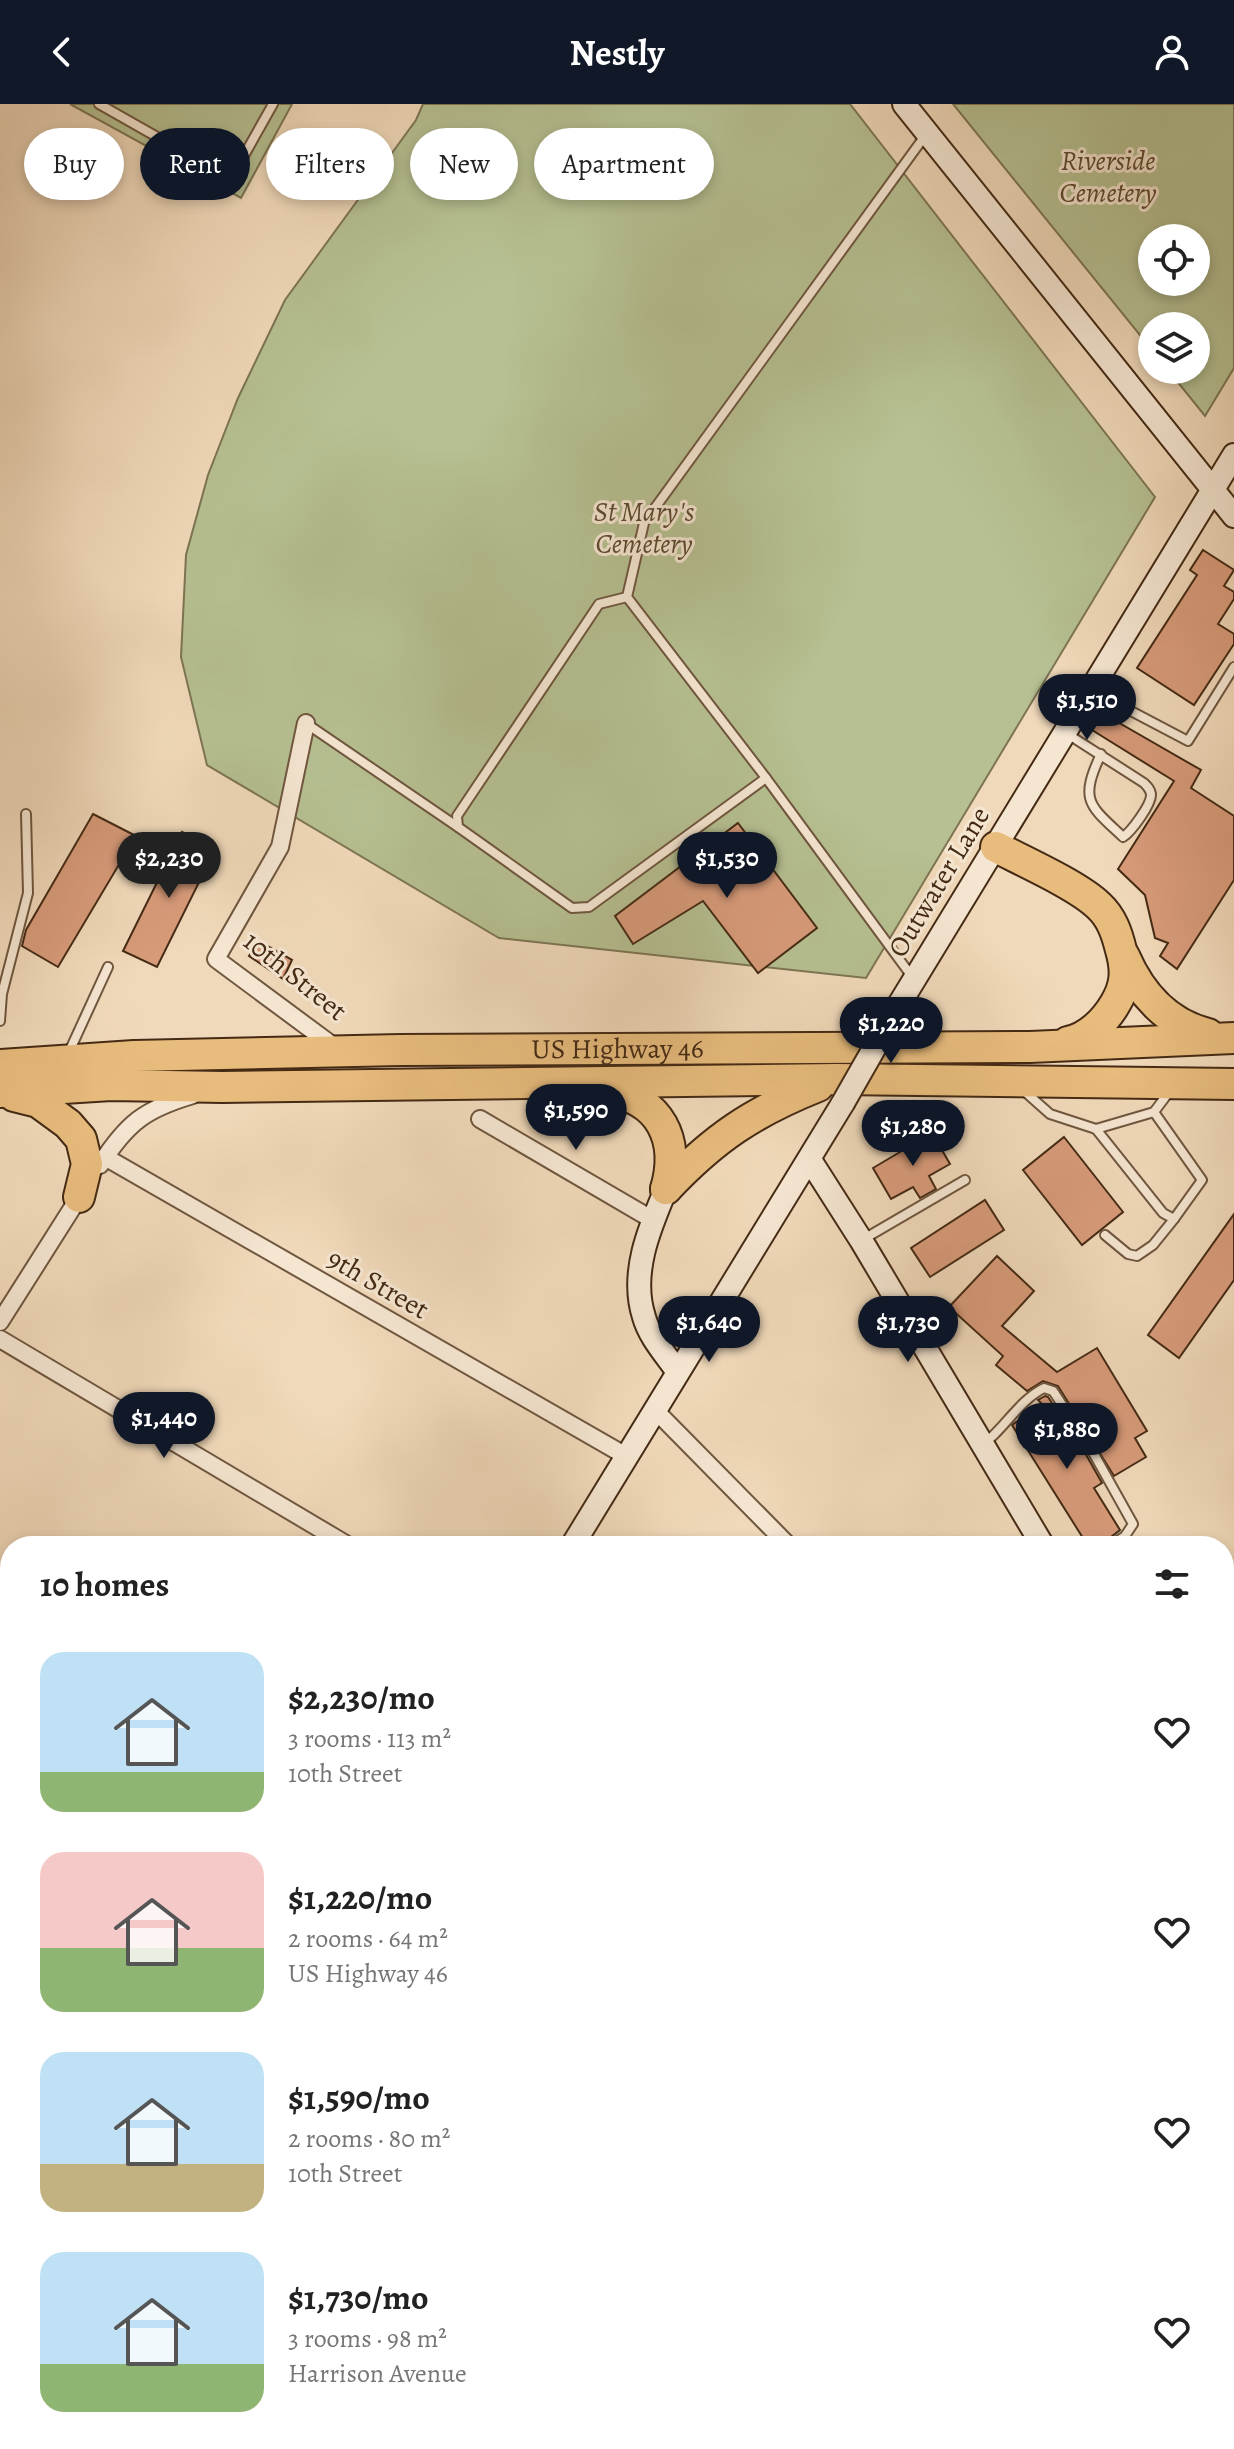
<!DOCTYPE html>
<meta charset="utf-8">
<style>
:root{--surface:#fff;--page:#f2f2f2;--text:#222;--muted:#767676;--accent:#111827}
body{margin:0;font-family:Alegreya,serif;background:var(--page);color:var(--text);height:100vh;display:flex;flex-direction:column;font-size:30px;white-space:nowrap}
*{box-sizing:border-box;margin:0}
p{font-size:26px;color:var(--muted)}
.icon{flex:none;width:44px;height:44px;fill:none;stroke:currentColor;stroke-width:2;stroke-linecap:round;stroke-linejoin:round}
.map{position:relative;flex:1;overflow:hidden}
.sheet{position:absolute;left:0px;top:1432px;width:1234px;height:914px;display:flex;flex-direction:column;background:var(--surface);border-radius:32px 32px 0 0;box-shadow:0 4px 12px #0003}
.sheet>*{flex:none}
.banner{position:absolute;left:24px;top:24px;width:800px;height:72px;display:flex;gap:16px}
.controls{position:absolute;left:1138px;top:120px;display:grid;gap:16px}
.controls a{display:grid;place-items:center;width:72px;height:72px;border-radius:50%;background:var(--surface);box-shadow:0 4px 12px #0003;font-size:40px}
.price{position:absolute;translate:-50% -68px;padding:0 18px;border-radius:28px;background:var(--accent);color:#fff;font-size:26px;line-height:52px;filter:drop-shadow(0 2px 4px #0008)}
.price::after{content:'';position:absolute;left:50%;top:48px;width:24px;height:18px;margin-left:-12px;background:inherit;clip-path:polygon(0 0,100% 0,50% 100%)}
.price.on{background:#222;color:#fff}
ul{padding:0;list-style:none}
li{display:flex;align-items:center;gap:24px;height:200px;padding:0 40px}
li span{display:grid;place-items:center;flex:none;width:224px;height:160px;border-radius:24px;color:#555}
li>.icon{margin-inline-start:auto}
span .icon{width:96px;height:96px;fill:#fffc;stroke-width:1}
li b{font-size:34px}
h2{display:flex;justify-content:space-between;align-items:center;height:96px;padding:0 40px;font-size:34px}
.pill{padding:0 28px;border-radius:36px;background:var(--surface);box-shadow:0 4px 12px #0003;font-size:28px;line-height:72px}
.pill.on{background:var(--accent);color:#fff}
header{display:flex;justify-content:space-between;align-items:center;height:104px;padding:0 40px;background:var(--accent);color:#fff;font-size:36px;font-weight:700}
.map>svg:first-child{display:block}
.green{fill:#b6c092;stroke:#7d7553;stroke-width:2;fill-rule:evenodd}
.building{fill:#d89b7a;stroke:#442a14;stroke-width:2}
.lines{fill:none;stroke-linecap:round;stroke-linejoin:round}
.lane-casing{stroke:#6f563e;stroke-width:12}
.street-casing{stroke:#6f563e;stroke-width:20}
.secondary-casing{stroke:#442a14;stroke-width:26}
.highway-casing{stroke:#442a14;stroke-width:34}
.lane{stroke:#f5e6d2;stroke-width:8}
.street{stroke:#f5e6d2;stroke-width:16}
.secondary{stroke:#f5e6d2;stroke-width:22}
.highway{stroke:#e8bc7d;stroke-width:30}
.secondary-bridge-casing{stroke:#442a14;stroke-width:26;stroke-linecap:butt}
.secondary-bridge{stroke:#f5e6d2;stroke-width:22}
.labels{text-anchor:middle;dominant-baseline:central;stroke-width:6;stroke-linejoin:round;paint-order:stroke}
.park-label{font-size:28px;font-style:italic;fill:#5b482d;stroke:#f5e6d2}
.street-label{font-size:28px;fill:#442a14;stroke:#f5e6d2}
</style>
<header><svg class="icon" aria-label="back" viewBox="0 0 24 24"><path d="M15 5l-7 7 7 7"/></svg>Nestly<svg class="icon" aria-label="person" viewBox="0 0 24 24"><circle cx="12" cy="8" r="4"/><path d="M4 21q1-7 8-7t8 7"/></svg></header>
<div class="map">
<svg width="1234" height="2345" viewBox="0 0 1234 2345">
<rect width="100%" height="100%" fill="#f0d9ba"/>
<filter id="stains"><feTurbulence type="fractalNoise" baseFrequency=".0025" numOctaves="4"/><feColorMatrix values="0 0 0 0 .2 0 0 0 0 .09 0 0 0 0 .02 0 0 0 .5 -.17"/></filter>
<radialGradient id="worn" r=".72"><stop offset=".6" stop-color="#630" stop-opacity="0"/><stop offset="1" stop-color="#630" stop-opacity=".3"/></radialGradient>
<!-- green -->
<g class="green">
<path d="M70 0H292L241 94Z"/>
<path d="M423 0H850L1155 393 866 874 499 834 207 661 181 553 186 451 208 371 238 294 285 196 416 16Z"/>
<path d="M953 0H1234V264L1205 312 1168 266H1196V222H1152V246ZM1196 134V178H1152V134Z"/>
</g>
<!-- building -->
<g class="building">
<path d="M1203 446 1234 466 1224 482 1234 488V495L1218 520 1234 530V540L1194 601 1137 564 1197 471 1190 466Z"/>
<path d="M1102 609 1201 666 1191 684 1234 712V776L1177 865 1160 852 1168 839 1155 834 1145 791 1118 765 1174 677 1092 626Z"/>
<path d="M93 710 136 732 58 863 22 842 26 826Z"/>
<path d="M738 719 817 824 758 869 703 797 633 840 615 812Z"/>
<path d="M182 728 215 746 157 863 123 847Z"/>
<path d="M259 837 292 856 283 875 249 852Z"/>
<path d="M932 1029 950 1060 929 1072 936 1085 920 1094 913 1083 891 1095 873 1064Z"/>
<path d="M1064 1033 1123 1108 1082 1141 1023 1066Z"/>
<path d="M985 1096 1004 1126 930 1173 911 1144Z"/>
<path d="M1234 1110V1176L1179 1254 1148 1231Z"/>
<path d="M997 1152 1034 1187 1002 1222 1057 1268 1097 1244 1147 1327 1135 1334 1146 1353 1114 1372 1058 1282 1043 1277 1027 1287 996 1261 1003 1252 949 1203Z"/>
<path d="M1045 1292 1048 1293 1084 1347 1102 1379 1094 1384 1120 1426 1106 1437 1103 1442H1088L1012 1321 1042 1300 1038 1296Z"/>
</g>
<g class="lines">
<defs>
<g id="lane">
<path d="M99 0 224 71 237 64 273 0"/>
<path d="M627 493 599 500 457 712 458 723 572 804 589 803 766 674"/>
<path d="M1091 586 1188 637 1234 563"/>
<path d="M307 620 458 723"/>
<path d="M1066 629 1144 679C1148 683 1150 685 1151 690 1152 700 1131 728 1123 733 1089 701 1079 697 1101 650"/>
<path d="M913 874 766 674 627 493 644 419 927 29"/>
<path d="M0 917 2 890 28 789 26 710"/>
<path d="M69 948 108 863"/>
<path d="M1023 986 1050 1010 1096 1025 1163 1109 1174 1115 1202 1076 1154 1008 1169 988"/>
<path d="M1096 1025 1154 1008"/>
<path d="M1105 1131 1128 1150 1137 1152 1153 1141 1174 1115"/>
<path d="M862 1136 965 1076"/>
<path d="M985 1339C1006 1322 1020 1296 1044 1284L1053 1287 1090 1343 1133 1420 1125 1432 1110 1442"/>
</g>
<g id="street">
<path d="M306 619 280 743 216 855 336 944"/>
<path d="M480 1015 653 1116"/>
<path d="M105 1053 626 1352"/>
<path d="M100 1061C127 1019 145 1005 193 991"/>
<path d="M0 1218 83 1087"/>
<path d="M0 1235 349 1442"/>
<path d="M654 1305 789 1442"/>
<path d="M0 1482 10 1488"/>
<path d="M0 1735 10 1741"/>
<path d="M1224 1963 1234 1946"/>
<path d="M0 1987 10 1993"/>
<path d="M0 2239 10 2245"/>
<path d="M1224 2255 1234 2276"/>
<path d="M716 2336 731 2345"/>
<path d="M742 2345 748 2336"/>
<path d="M1004 2345 1010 2336"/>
</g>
<g id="secondary">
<path d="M904 0 1234 412"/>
<path d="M900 899 1234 351"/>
<path d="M810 1056 861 1136 1043 1442"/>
<path d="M666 1085C649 1125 630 1170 644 1213 649 1232 666 1251 677 1267"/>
<path d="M572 1442 843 999"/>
<path d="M1224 1748 1234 1767"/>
<path d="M20 2345 26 2336"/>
</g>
<g id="highway">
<path d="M996 743C1023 757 1079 782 1099 802 1112 814 1117 830 1121 846 1127 867 1126 882 1115 900 1105 917 1088 934 1068 938"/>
<path d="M1124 852C1140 889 1167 920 1208 930"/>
<path id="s1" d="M0 961 134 952 400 946 1030 943 1234 934"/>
<path d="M607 987C661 995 680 1036 666 1085"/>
<path d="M0 988 111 981 222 983 837 975 1234 980"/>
<path d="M14 992 38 998 68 1020 81 1035 87 1060 79 1093"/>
<path d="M666 1085C714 1034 753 1008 818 982"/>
</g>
</defs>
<!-- lane casing -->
<use href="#lane" class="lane-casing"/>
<!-- street casing -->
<use href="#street" class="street-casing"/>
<!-- secondary casing -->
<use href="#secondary" class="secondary-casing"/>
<!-- highway casing -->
<use href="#highway" class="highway-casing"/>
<!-- lane -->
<use href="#lane" class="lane"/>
<!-- street -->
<use href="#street" class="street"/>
<!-- secondary -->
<use href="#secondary" class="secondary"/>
<!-- highway -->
<use href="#highway" class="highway"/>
<defs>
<path id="secondary-bridge" d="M843 999 900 899"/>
</defs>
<!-- secondary-bridge casing -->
<use href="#secondary-bridge" class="secondary-bridge-casing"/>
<!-- secondary-bridge -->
<use href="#secondary-bridge" class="secondary-bridge"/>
</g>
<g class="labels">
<!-- park labels -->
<g class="park-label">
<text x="1108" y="57">Riverside<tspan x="1108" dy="32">Cemetery</tspan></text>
<text x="644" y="408">St Mary's<tspan x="644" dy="32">Cemetery</tspan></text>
</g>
<!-- street labels -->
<g class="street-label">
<text transform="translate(939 778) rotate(-59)">Outwater Lane</text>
<text transform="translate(295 872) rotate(39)">10th Street</text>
<text stroke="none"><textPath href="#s1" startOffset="618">US Highway 46</textPath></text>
<text transform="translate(378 1180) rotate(30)">9th Street</text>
</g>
</g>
<rect width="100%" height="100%" filter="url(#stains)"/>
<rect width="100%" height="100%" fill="url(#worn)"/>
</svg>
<div class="controls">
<a><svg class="icon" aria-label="locate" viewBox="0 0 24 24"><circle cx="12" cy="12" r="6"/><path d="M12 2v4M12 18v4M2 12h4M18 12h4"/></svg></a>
<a><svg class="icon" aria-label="layers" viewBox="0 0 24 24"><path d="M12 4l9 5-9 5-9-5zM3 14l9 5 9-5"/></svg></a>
</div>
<b class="price" style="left:1087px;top:638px">$1,510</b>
<b class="price on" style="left:169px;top:796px">$2,230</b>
<b class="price" style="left:727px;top:796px">$1,530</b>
<b class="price" style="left:891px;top:961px">$1,220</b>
<b class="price" style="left:576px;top:1048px">$1,590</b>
<b class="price" style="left:913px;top:1064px">$1,280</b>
<b class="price" style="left:709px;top:1260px">$1,640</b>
<b class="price" style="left:908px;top:1260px">$1,730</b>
<b class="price" style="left:164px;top:1356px">$1,440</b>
<b class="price" style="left:1067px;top:1367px">$1,880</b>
<div class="banner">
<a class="pill">Buy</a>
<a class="pill on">Rent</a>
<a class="pill">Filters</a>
<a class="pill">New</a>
<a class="pill">Apartment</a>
</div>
<section class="sheet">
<h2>10 homes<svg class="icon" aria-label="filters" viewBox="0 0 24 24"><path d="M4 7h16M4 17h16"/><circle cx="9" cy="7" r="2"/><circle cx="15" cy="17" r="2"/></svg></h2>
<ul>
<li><span style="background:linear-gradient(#bfe0f5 75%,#8fb573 0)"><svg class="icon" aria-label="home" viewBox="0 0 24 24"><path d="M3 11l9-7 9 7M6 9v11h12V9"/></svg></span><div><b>$2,230/mo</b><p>3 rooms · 113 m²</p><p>10th Street</p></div><svg class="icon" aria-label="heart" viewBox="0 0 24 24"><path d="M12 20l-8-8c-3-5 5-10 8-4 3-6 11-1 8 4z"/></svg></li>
<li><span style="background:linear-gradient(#f6c9c9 60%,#8fb573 0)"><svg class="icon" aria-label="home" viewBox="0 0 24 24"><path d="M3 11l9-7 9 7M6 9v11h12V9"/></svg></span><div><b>$1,220/mo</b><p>2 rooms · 64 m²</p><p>US Highway 46</p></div><svg class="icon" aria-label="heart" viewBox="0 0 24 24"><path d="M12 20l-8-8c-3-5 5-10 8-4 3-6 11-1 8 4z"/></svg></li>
<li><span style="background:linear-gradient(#bfe0f5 70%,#c2b280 0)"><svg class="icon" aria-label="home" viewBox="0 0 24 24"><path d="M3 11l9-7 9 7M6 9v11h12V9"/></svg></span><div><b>$1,590/mo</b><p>2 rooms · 80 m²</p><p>10th Street</p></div><svg class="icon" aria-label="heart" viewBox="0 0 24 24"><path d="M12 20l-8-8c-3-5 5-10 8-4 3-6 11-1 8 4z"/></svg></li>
<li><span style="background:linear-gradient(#bfe0f5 70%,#8fb573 0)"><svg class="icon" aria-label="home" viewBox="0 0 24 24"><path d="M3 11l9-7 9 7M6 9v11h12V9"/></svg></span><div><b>$1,730/mo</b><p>3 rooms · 98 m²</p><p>Harrison Avenue</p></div><svg class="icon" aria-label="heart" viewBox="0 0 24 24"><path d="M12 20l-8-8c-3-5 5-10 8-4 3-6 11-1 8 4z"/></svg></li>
</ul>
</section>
</div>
